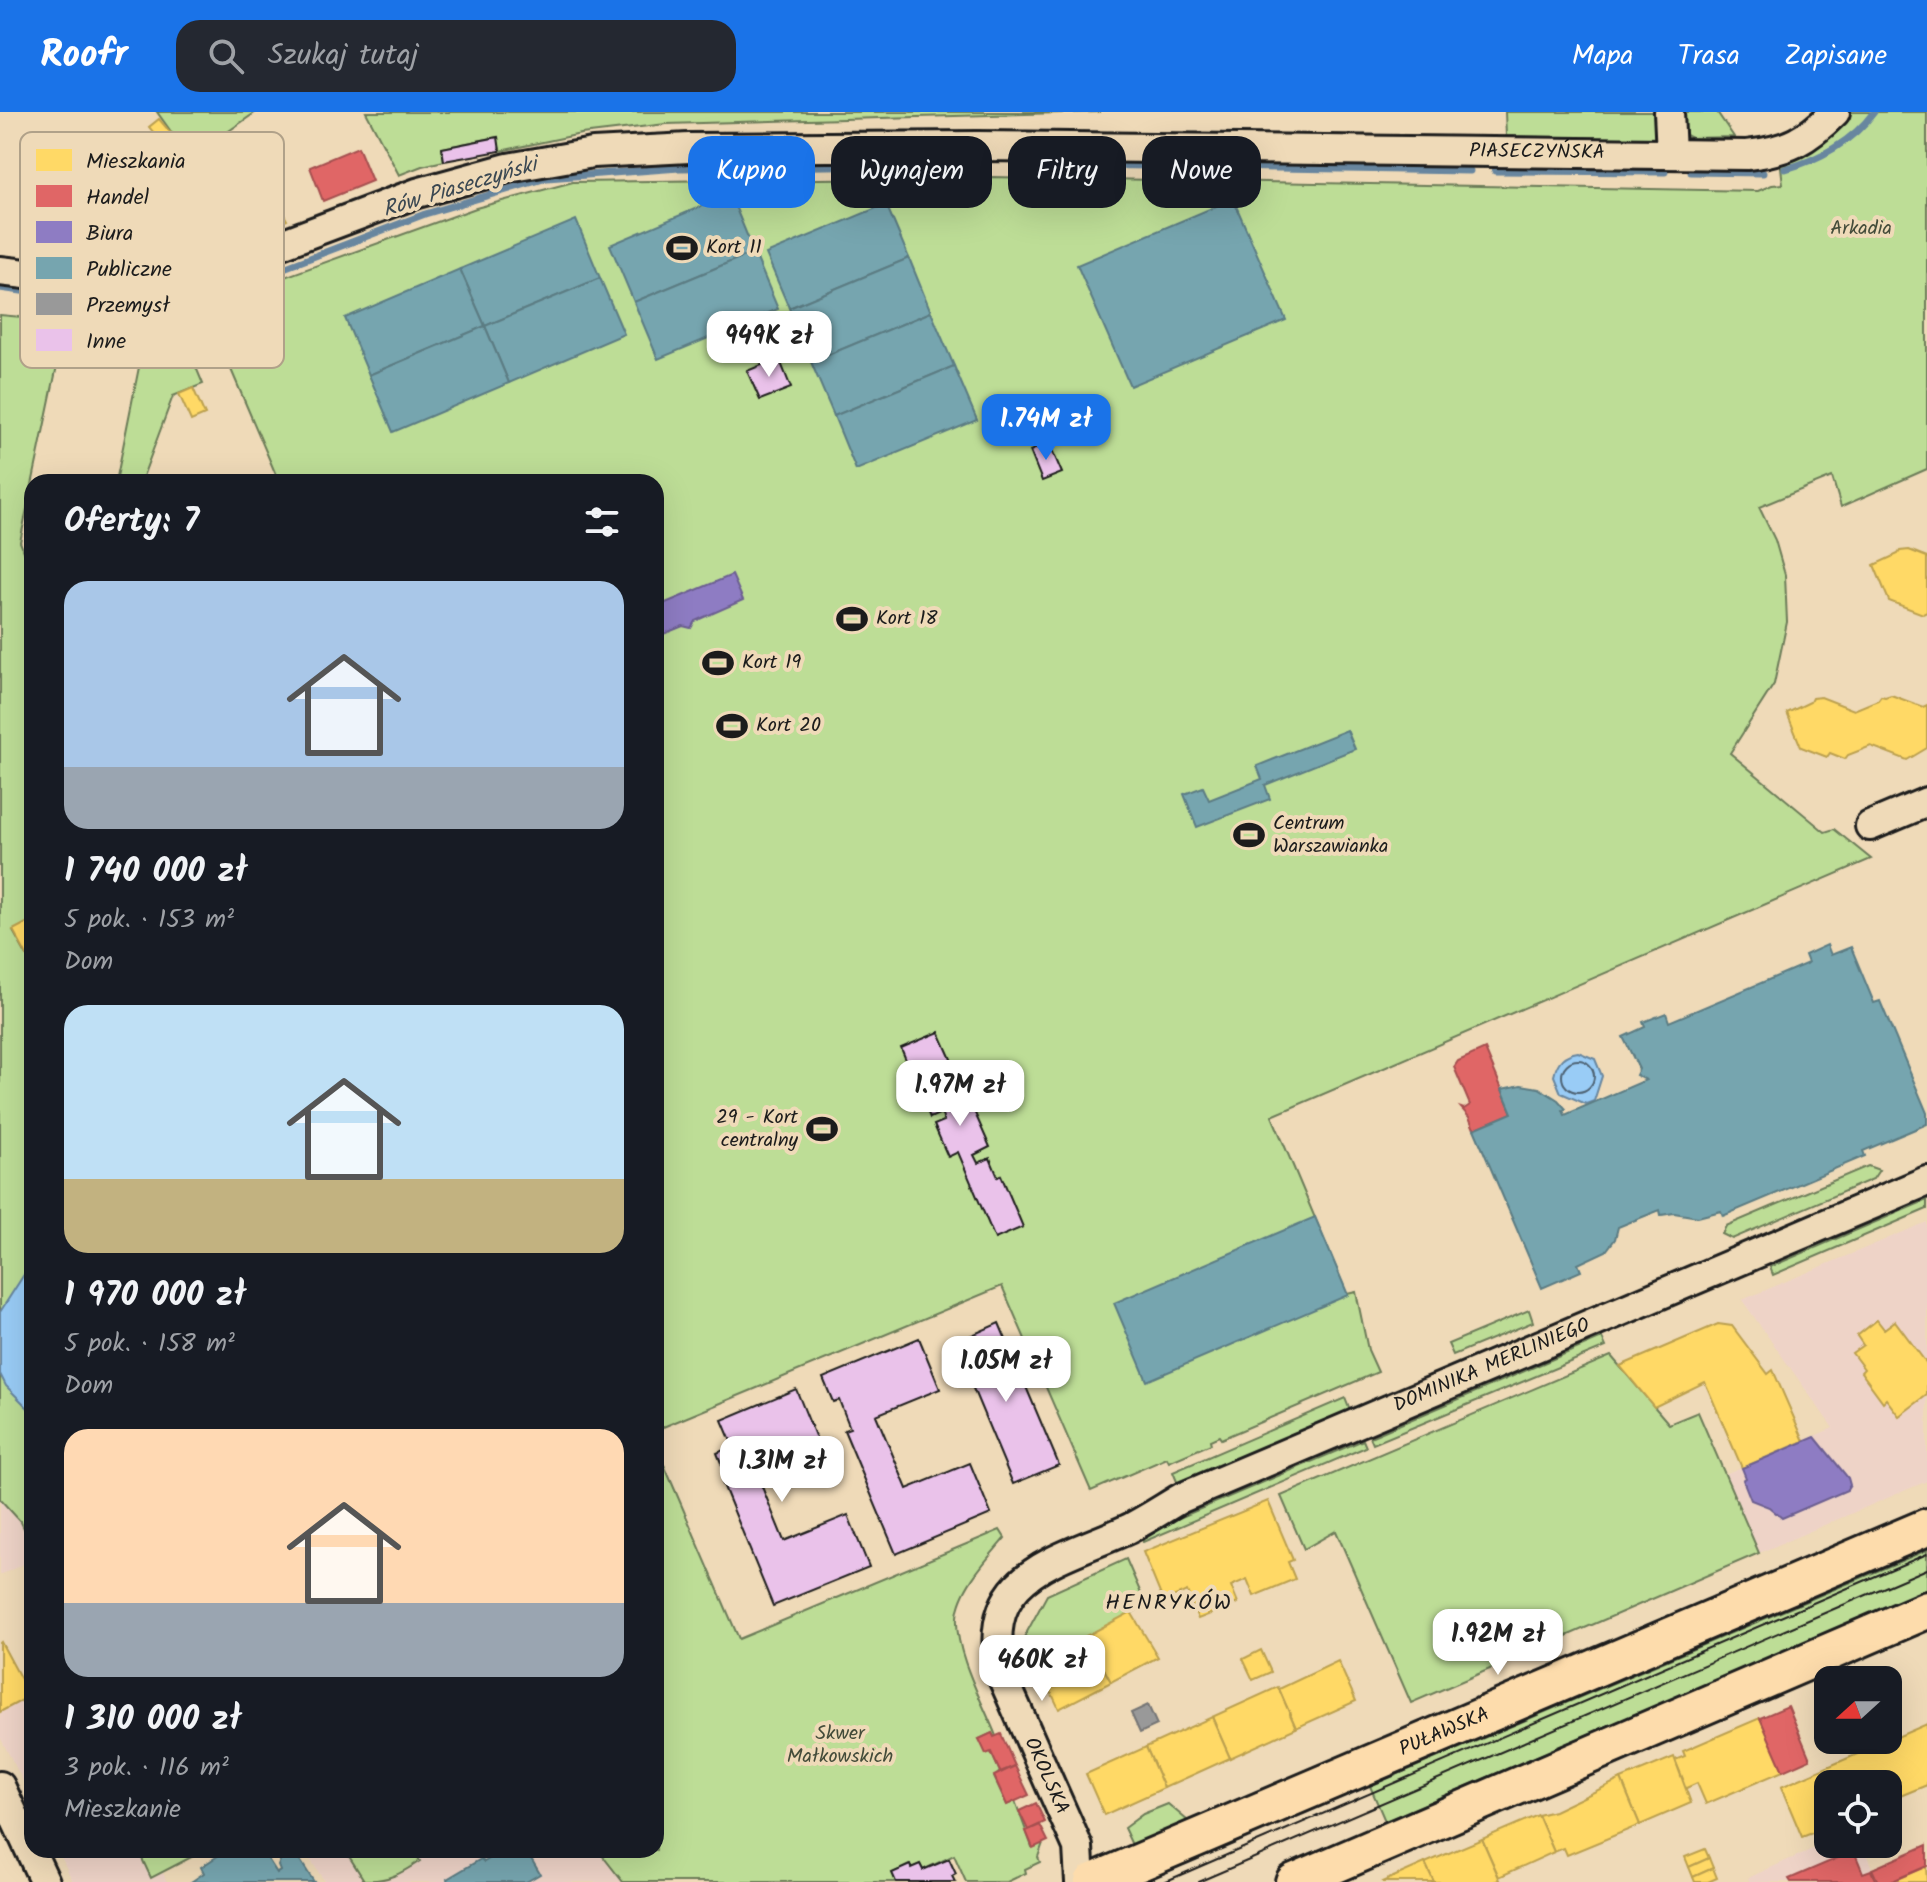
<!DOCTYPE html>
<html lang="pl">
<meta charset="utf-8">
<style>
:root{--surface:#171b24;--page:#242831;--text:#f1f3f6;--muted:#9ea1a6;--accent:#1a73e8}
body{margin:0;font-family:Kalam,sans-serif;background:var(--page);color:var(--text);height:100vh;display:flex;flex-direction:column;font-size:30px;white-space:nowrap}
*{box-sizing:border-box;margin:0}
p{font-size:26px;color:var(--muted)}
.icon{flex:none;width:44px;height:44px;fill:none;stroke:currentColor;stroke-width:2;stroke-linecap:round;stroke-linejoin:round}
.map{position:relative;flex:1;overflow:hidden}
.drawer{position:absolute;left:24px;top:362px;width:640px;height:1384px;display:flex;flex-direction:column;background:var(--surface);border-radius:24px;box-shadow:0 8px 32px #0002}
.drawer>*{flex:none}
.guide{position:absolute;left:688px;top:24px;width:760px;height:72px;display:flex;gap:16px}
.needle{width:52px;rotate:249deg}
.buttons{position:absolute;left:1814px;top:1554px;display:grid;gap:16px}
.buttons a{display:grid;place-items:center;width:88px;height:88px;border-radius:16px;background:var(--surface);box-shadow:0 8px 32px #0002;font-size:40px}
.price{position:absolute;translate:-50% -68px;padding:0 18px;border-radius:16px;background:#fff;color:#222;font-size:26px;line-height:52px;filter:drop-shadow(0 2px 4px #0008)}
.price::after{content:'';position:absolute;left:50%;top:48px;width:24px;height:18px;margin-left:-12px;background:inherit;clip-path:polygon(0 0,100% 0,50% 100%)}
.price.current{background:var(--accent);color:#fff}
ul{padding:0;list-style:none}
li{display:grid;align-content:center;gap:16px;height:424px;padding:0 40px}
li span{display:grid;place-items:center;height:248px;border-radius:24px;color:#555}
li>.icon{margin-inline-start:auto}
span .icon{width:144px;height:144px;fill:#fffc;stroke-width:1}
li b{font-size:34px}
h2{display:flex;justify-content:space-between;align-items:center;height:96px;padding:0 40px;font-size:34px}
.tag{padding:0 28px;border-radius:24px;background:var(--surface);box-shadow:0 8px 32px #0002;font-size:28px;line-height:72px}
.tag.current{background:var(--accent);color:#fff}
header{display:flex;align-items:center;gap:48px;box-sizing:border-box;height:112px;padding:0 40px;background:var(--accent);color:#fff}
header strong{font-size:38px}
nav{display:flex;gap:44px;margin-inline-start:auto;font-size:28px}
.search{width:560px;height:72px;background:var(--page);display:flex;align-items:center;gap:20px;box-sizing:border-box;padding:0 28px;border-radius:24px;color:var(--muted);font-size:30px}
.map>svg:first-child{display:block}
.built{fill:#eed3c7}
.green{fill:#bddd96;stroke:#6c7c59;stroke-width:2}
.water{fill:#99ccf6;stroke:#67869f;stroke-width:2}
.homes{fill:#ffd966;stroke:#bba050;stroke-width:2}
.shops{fill:#e06666;stroke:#a55050;stroke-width:2}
.offices{fill:#8e7cc3;stroke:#6c5f91;stroke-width:2}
.public{fill:#76a5af;stroke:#5b7c83;stroke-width:2}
.industry{fill:#999;stroke:#747474;stroke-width:2}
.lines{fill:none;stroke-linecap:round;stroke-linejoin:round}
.shore{stroke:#4e6273;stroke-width:2}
.stream{stroke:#67869f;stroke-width:7}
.building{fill:#eac2ea;stroke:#1c1c1c;stroke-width:2}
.minor-casing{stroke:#1c1c1c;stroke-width:34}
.major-casing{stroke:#1c1c1c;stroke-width:42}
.minor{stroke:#efdab8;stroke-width:28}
.major{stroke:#fddcac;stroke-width:36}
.tram{stroke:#1c1c1c;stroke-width:2}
.labels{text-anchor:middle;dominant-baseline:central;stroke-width:8;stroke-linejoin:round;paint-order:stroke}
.street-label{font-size:20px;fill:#1c1c1c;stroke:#efdab8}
.park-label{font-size:20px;fill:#444c3a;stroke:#efdab8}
.poi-label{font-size:20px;fill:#1c1c1c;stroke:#efdab8;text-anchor:start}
.water-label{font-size:22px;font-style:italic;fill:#3b4852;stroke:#efdab8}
.neighbourhood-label{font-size:22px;letter-spacing:2px;fill:#1c1c1c;stroke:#efdab8}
.key{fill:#efdab8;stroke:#b0a189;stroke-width:2}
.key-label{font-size:22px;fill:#1c1c1c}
</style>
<header>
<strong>Roofr</strong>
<div class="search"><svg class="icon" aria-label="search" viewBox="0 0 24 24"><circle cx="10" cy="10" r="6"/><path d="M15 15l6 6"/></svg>Szukaj tutaj</div>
<nav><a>Mapa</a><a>Trasa</a><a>Zapisane</a></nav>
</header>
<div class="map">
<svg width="1927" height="1770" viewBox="0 0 1927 1770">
<rect width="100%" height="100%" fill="#efdab8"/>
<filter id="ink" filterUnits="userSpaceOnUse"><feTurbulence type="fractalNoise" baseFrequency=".0125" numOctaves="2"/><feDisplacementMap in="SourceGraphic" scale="16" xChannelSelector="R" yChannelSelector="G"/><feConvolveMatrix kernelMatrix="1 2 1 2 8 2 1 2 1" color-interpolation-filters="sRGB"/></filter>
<g filter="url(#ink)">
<!-- built -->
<g class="built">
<path d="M1927 1110V1369L1759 1441 1725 1362 1833 1316 1742 1188Z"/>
<path d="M0 1348 32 1377V1448L0 1463Z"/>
<path d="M30 1584 32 1589V1686L0 1625V1600Z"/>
<path d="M1828 1730 1862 1732 1878 1770H1750L1748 1766Z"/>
<path d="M58 1738H138L151 1766 163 1761 167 1770H73Z"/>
<path d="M304 1738H598L622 1770H325Z"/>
</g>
<!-- green -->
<g class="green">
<path d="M157 0H256L190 46Z"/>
<path d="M366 0H1100L666 12 581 22 500 39 497 25 442 36 444 49 422 54 399 63Z"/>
<path d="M1505 0H1661L1660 17 1654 27 1506 24Z"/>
<path d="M1679 0H1717L1734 25 1692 26 1686 23Z"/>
<path d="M1848 0H1927V357L1841 395 1832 365 1759 395 1775 428 1785 463 1787 510 1774 572 1730 641 1825 720 1834 717 1871 747 1272 1004 1347 1182 1356 1180 1368 1238 1378 1260 1221 1327 1219 1324 1210 1328 1211 1332 1169 1350 1167 1346 1091 1379 1002 1174 656 1318V370H279L204 194 476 96 573 70 991 65 1758 79 1772 73 1783 72 1780 47Z"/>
<path d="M0 203 76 210 63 225 20 430 25 442 32 444V808L13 819 32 853V1433L21 1410 0 1387Z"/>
<path d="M146 220 183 224 203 272 173 284 141 370H116Z"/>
<path d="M1868 1054 1879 1058 1873 1067 1732 1127 1722 1122 1726 1114Z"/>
<path d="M1927 1088V1097L1773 1163 1770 1155Z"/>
<path d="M1529 1198 1533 1210 1453 1243 1448 1232Z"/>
<path d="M1602 1226 1606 1235 1373 1332 1370 1325Z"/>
<path d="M1611 1244 1669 1312 1698 1300 1759 1441 1411 1591 1336 1419 1304 1437 1281 1384Z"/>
<path d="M1345 1286 1352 1304 1180 1377 1173 1360Z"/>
<path d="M1363 1328 1366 1335 1143 1430V1425L1146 1420Z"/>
<path d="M656 1334 739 1527 1000 1418 1005 1426C988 1446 959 1477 957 1505 955 1541 983 1591 996 1624L994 1625 992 1621 979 1627 991 1640 1000 1660 994 1665 1007 1693 1015 1689 1032 1735 1043 1731 1038 1745 1040 1750 1025 1757 1026 1761 1007 1770H966L954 1743 923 1758 920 1752 911 1756 909 1753 893 1761 896 1770H623L598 1738H656Z"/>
<path d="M1927 1438V1478L1385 1709 1370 1674Z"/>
<path d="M1126 1447 1146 1493 1038 1550 1042 1560 1027 1567 1015 1542 1047 1483Z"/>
<path d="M1168 1692 1188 1709 1132 1733 1124 1716 1143 1702Z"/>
<path d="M138 1738H205L151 1766Z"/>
<path d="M345 1738H413L420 1749C402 1761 387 1770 364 1768Z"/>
</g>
<!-- water -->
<g class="water">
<path d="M1578 940 1595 947 1602 964 1594 989 1586 992 1561 981 1554 964C1557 949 1564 942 1578 940Z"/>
<path d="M32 1150V1300L6 1274 0 1262V1200Z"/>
</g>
<!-- homes -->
<g class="homes">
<path d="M159 7 176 27 166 36 149 15Z"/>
<path d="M275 86 287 108 252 124 230 99 244 88 256 105 263 102 259 94Z"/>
<path d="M193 276 205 303 191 309 179 282Z"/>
<path d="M1909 438 1927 445V500L1923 502 1889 489 1874 453 1898 442 1900 439Z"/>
<path d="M1891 583 1923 595 1927 593V636L1907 648 1871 634 1848 643 1845 647 1830 641 1827 645 1801 635 1787 601 1810 590 1812 586 1821 585 1854 598 1878 588 1881 584 1885 585Z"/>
<path d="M32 808V853L13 818Z"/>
<path d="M1877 1208 1884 1217 1895 1209 1927 1252V1283L1899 1304 1886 1287 1883 1290 1861 1260 1864 1257 1852 1241 1863 1233 1857 1224Z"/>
<path d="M1718 1212 1732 1214 1768 1262 1773 1258 1804 1329 1742 1356 1705 1270 1654 1295 1620 1254Z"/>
<path d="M1268 1389 1293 1448 1288 1450 1295 1467 1254 1484 1247 1467 1231 1474 1238 1491 1198 1507 1187 1479 1163 1489 1143 1440Z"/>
<path d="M1131 1500 1158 1545 1111 1570 1086 1524Z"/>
<path d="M1086 1524 1111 1570 1059 1597 1037 1550Z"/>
<path d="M1 1530 30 1584 0 1600V1531Z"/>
<path d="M1261 1538 1271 1560 1253 1568 1243 1547Z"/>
<path d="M1338 1549 1356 1589 1296 1616 1279 1577Z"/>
<path d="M1278 1575 1296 1616 1230 1646 1212 1605Z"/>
<path d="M1212 1605 1230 1646 1164 1676 1146 1635Z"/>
<path d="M1760 1606 1783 1659 1706 1692 1697 1671 1684 1677 1681 1668 1683 1667 1675 1648 1685 1644 1683 1639Z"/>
<path d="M1927 1612V1673L1888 1689V1672H1828V1715L1802 1725 1781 1675Z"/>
<path d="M1146 1635 1164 1676 1104 1703 1086 1662Z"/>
<path d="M1674 1645 1691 1691 1640 1713 1621 1667Z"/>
<path d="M1621 1667 1640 1713 1567 1743 1564 1736 1554 1740 1538 1703 1554 1699Z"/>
<path d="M1538 1703 1554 1740 1499 1765 1482 1727Z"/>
<path d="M1482 1727 1500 1768 1495 1770H1434L1425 1751Z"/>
<path d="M1705 1737 1709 1746 1689 1755 1685 1745Z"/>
<path d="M1709 1746 1713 1756 1693 1765 1689 1755Z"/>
<path d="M1425 1751 1434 1770H1382Z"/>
<path d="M1926 1754 1927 1770H1893L1892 1769Z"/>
<path d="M1713 1756 1717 1766 1708 1770H1695L1693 1765Z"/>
</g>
<!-- shops -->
<g class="shops">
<path d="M358 35 372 69 323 89 310 55Z"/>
<path d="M1485 937 1512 1001 1474 1017 1469 1005 1461 996 1464 997 1470 993 1454 955 1458 949Z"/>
<path d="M1788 1594 1810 1647 1783 1659 1760 1606Z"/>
<path d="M992 1621 994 1625 1001 1622 1015 1654 1000 1660 991 1640 986 1642 979 1627Z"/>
<path d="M1015 1654 1029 1683 1007 1693 994 1664Z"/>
<path d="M1036 1691 1045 1710 1028 1718 1019 1699Z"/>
<path d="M1040 1713 1048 1729 1033 1736 1026 1719Z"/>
<path d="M1927 1733V1754L1890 1770H1878L1872 1757Z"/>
<path d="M1854 1739 1863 1761 1871 1758 1876 1770H1791L1789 1767Z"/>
</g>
<!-- offices -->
<g class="offices">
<path d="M732 463 743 488 695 509 691 516 683 514 656 525V495Z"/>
<path d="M1815 1325 1848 1366 1850 1373 1847 1378 1782 1406 1769 1395 1751 1388 1743 1368 1746 1366 1742 1356Z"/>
</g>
<!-- public -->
<g class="public">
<path d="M730 82 754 140 634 190 610 133Z"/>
<path d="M1233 87 1286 208 1130 274 1077 153Z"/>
<path d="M886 92 909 146 789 196 766 142Z"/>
<path d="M576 108 600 166 485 214 460 157Z"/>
<path d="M754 140 778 197 658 247 634 190Z"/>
<path d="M909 146 931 200 811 250 789 196Z"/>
<path d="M460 157 485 214 369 263 345 206Z"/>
<path d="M600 166 624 222 509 271 485 214Z"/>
<path d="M931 200 954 254 834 304 811 250Z"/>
<path d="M485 214 509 271 393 320 369 263Z"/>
<path d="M954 254 977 308 856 358 834 304Z"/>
<path d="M1347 618 1355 637 1265 673 1270 687 1197 715 1184 682 1203 675 1209 688 1262 667 1257 654Z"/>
<path d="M1827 833 1831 843 1851 835 1874 891 1880 889 1927 1001V1012L1863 1039 1865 1044 1723 1104 1721 1099 1698 1105 1674 1101 1661 1103 1660 1098 1640 1106 1618 1115 1615 1127 1606 1139 1578 1152 1581 1159 1542 1176 1474 1017 1512 1001 1502 977 1521 973 1539 976 1558 988 1566 997 1563 998 1565 1003 1646 968 1636 963 1639 957 1623 925 1645 915 1643 910 1666 901 1669 910 1808 851 1805 843Z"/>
<path d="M1315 1105 1348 1183 1147 1269 1114 1191Z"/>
<path d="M227 1738H262L277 1761 280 1759 278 1754 281 1746 293 1742 298 1745 314 1770H191L204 1761 201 1755Z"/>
<path d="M504 1738H526L540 1762 526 1770H448L447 1767 481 1747 484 1750Z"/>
</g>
<!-- industry -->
<path class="industry" d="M1148 1593 1157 1613 1140 1621 1131 1601Z"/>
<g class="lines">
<!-- shore -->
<circle class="shore" cx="1578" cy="964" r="16"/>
<!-- stream -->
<g class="stream">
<path d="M1015 52 1470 59"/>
<path d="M1785 57C1819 48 1853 29 1874 0"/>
<path d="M1495 59 1665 60"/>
<path d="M1691 60 1763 61"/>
<path d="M0 176 43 182"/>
<path d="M208 185 425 102 547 66 679 56 974 52"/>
<path d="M83 186 150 196"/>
</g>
</g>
<!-- building -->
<g class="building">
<path d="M498 25 500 39 444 49 442 36Z"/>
<path d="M779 246 791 276 760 288 747 259Z"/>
<path d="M1049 331 1062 361 1042 369 1030 339Z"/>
<path d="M939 920 990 1035 974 1043 978 1051 990 1046 998 1065 1001 1063 1023 1115 995 1127 958 1040 948 1045 934 1013 944 1009 941 1001 930 1006 901 936Z"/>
<path d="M999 1211 1059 1353 1013 1372 954 1231Z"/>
<path d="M919 1226 940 1277 876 1303 907 1377 970 1351 991 1402 896 1442 844 1318 850 1316 839 1288 833 1290 823 1266Z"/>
<path d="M796 1277 817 1329 754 1355 784 1429 848 1403 869 1455 773 1494 722 1370 728 1368 717 1341 733 1334 722 1308Z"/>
<path d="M949 1747 956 1762 952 1764 955 1770H896L892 1761 910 1753 911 1756 920 1752 923 1758Z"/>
</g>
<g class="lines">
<defs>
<g id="minor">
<path d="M1669 0 1671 42"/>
<path id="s1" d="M0 159 155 177 172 173 417 81 508 56 593 41 689 36 978 34 1747 43C1788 39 1807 28 1835 0"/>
<path d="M1870 714 1927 690"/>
<path d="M0 1674 45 1770"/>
<path id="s2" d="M1080 1770 1078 1735 1002 1564C977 1461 1056 1450 1128 1417 1146 1408 1164 1396 1181 1386L1927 1069"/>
</g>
<g id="major">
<path id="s3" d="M1093 1770 1927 1415"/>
<path d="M1294 1770 1927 1498"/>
</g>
</defs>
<!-- minor casing -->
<use href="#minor" class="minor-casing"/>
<!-- major casing -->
<use href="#major" class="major-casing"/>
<!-- minor -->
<use href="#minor" class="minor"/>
<!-- major -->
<use href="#major" class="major"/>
<!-- tram -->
<g class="tram">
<path d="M1164 1770 1927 1442"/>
<path d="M1198 1770 1927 1457"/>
</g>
</g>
</g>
<!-- icons -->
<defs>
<symbol id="stadium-bare" viewBox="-9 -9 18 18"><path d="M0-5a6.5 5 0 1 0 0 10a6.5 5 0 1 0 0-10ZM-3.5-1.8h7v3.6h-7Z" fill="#1c1c1c" stroke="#efdab8" stroke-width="2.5" paint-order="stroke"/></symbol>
</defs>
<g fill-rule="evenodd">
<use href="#stadium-bare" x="660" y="114" width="44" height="44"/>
<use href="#stadium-bare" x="830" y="485" width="44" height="44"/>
<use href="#stadium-bare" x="696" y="529" width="44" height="44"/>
<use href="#stadium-bare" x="710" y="592" width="44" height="44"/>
<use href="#stadium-bare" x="1227" y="701" width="44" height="44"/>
<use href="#stadium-bare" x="800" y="995" width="44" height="44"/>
</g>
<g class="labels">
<!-- street labels -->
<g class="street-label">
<text stroke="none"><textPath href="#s1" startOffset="1560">PIASECZYŃSKA</textPath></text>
<text stroke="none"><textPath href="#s2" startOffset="842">DOMINIKA MERLINIEGO</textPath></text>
<text stroke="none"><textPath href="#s3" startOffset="382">PUŁAWSKA</textPath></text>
<text transform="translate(1046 1664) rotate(66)">OKOLSKA</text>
</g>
<!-- park labels -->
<g class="park-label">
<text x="1861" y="117">Arkadia</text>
<text x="840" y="1622">Skwer<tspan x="840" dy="23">Małkowskich</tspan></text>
</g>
<!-- poi labels -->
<g class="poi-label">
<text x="706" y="136">Kort 11</text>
<text x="876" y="507">Kort 18</text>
<text x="742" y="551">Kort 19</text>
<text x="756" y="614">Kort 20</text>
<text x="1273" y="712">Centrum<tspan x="1273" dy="23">Warszawianka</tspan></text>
<text x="798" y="1006" text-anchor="end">29 - Kort<tspan x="798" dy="23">centralny</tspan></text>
</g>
<!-- water labels -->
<g class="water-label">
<text transform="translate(460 76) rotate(-17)">Rów Piaseczyński</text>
</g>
<!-- neighbourhood labels -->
<g class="neighbourhood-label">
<text x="1169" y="1491">HENRYKÓW</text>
</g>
</g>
<!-- legend -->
<rect x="20" y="20" width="264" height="236" rx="12" class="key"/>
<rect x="36" y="37" width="36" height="22" fill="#ffd966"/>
<rect x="36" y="73" width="36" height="22" fill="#e06666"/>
<rect x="36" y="109" width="36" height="22" fill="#8e7cc3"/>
<rect x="36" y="145" width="36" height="22" fill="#76a5af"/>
<rect x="36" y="181" width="36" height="22" fill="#999"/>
<rect x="36" y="217" width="36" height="22" fill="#eac2ea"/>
<g class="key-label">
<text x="86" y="56">Mieszkania</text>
<text x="86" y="92">Handel</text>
<text x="86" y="128">Biura</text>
<text x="86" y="164">Publiczne</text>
<text x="86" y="200">Przemysł</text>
<text x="86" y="236">Inne</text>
</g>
</svg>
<div class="buttons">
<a><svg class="needle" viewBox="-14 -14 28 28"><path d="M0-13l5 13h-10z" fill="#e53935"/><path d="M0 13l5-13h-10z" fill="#9ea1a6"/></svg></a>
<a><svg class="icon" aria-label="locate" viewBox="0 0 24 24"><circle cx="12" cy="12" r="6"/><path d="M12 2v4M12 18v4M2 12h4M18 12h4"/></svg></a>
</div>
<b class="price" style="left:769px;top:267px">949K zł</b>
<b class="price current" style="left:1046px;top:350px">1.74M zł</b>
<b class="price" style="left:960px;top:1016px">1.97M zł</b>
<b class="price" style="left:1006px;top:1292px">1.05M zł</b>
<b class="price" style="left:782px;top:1392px">1.31M zł</b>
<b class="price" style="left:1498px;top:1565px">1.92M zł</b>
<b class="price" style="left:1042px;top:1591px">460K zł</b>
<div class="guide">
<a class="tag current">Kupno</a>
<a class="tag">Wynajem</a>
<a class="tag">Filtry</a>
<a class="tag">Nowe</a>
</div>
<section class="drawer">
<h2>Oferty: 7<svg class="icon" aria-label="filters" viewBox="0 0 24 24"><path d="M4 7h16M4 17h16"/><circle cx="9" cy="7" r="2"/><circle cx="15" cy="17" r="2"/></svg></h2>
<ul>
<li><span style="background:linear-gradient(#a9c7e8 75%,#9aa5b1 0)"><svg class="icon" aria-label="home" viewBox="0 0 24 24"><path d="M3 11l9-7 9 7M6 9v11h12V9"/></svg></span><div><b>1 740 000 zł</b><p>5 pok. · 153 m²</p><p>Dom</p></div></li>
<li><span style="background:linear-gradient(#bfe0f5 70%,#c2b280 0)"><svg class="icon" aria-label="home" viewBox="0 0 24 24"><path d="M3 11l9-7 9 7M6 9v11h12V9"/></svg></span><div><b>1 970 000 zł</b><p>5 pok. · 158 m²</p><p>Dom</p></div></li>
<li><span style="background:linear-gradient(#ffd9b3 70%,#9aa5b1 0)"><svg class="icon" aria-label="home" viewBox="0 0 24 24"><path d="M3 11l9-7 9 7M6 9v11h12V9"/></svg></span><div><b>1 310 000 zł</b><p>3 pok. · 116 m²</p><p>Mieszkanie</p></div></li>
</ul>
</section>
</div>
